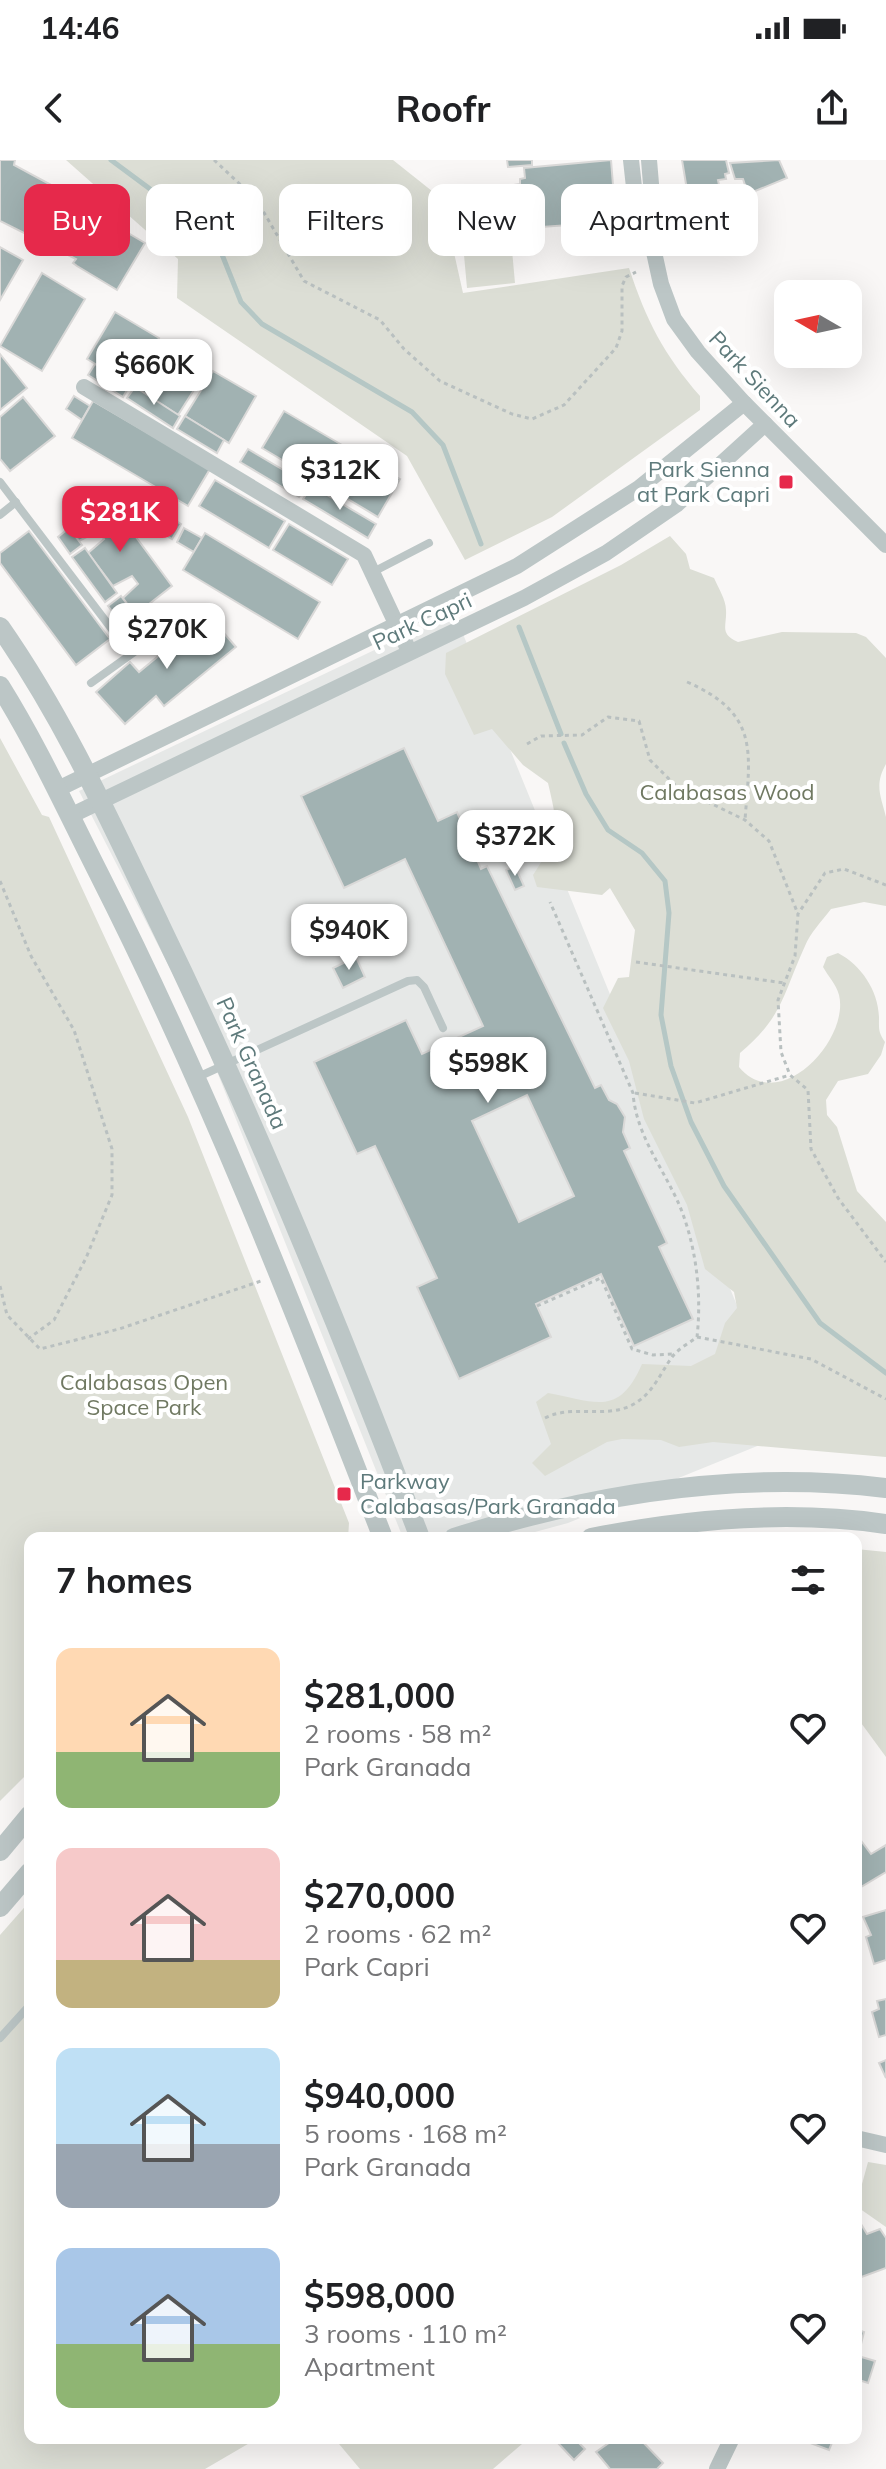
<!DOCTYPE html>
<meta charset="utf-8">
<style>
:root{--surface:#fff;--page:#f2f2f2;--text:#202124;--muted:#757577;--accent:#e6294b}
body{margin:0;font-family:Mulish,sans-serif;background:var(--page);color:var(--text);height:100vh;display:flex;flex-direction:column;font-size:30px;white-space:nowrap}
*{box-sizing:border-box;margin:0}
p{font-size:26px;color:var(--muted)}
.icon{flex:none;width:44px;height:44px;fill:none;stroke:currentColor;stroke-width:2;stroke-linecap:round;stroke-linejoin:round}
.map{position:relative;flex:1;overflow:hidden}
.details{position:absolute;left:24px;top:1372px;width:838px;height:912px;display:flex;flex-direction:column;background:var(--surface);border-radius:16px;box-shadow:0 8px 32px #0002}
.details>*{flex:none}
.banner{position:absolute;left:24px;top:24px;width:838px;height:72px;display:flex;gap:16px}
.needle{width:52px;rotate:279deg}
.buttons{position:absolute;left:774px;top:120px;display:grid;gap:16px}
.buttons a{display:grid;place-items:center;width:88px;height:88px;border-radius:16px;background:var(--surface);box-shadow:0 8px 32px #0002;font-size:40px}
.price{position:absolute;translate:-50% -68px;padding:0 18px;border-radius:16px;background:#fff;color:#222;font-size:26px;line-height:52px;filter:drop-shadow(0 2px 4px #0008)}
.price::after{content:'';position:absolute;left:50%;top:48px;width:24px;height:18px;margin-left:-12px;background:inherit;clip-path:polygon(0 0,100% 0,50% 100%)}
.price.selected{background:var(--accent);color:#fff}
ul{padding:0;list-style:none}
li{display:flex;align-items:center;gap:24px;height:200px;padding:0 32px}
li span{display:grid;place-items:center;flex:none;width:224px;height:160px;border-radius:16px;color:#555}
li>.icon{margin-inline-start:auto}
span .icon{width:96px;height:96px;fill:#fffc;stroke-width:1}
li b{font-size:34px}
h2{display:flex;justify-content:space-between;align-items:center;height:96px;padding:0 32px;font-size:34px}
.pill{padding:0 28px;border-radius:16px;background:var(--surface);box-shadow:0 8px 32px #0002;font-size:28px;line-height:72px}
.pill.selected{background:var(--accent);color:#fff}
.status{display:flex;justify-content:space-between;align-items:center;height:56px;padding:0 40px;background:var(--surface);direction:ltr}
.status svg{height:22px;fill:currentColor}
header{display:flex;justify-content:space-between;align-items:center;height:104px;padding:0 32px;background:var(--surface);font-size:36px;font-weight:700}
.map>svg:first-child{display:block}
.built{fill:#e6e8e7}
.green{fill:#dcded5}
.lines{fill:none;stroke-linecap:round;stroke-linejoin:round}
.stream{stroke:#b5c7c5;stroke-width:5}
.building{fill:#a1b2b2;stroke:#dad9d8;stroke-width:2;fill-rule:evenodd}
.path{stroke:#b9c0c0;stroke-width:3;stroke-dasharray:4 4;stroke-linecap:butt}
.service{stroke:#bcc6c6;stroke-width:8}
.minor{stroke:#bcc6c6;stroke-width:16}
.tertiary{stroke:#bcc6c6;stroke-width:20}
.poi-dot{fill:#e6294b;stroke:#fff;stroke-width:3}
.labels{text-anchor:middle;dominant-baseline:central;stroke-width:8;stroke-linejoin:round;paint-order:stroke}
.street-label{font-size:22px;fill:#5e7a7b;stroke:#fff}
.poi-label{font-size:22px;fill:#5e7a7b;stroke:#fff;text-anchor:end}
.park-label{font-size:22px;fill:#707962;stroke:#fff}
</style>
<div class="status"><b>14:46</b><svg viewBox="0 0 49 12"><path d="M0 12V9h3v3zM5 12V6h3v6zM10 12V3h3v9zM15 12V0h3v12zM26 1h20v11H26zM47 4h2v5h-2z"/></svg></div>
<header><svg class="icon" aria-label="back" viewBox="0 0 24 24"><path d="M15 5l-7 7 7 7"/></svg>Roofr<svg class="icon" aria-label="share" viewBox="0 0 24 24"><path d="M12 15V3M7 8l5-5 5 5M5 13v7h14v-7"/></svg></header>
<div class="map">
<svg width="886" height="2309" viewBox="0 0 886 2309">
<rect width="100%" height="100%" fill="#f9f7f6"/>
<!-- built -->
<path class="built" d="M454 452 789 1273 568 1363 513 1378H403L196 859 79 631Z"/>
<!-- green -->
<g class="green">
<path d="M66 0H393L442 39 463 133 629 108C646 160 664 195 700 236V250L552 357 465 400 407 296 177 138 178 99Z"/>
<path d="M506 24 515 123 467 128 458 29Z"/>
<path d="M670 376 686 394 690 409 714 418C718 427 726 440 726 450 727 467 719 473 738 482L782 472 856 473 866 477 886 498V604C874 625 881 637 886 657 886 681 886 721 886 746L864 742 831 749C822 761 810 773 805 786 783 834 783 857 740 893L739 907C780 956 850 879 839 835 836 824 828 816 823 807L827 797 838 793C861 805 878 830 879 857 879 869 878 872 885 882L881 895 868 914 838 921 826 940 827 955 837 967 857 1031 886 1062V1297L713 1282 679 1287 661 1280 622 1279 607 1282 545 1316 532 1303 551 1284 536 1242 548 1233C596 1242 619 1257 642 1204L691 1206 715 1194 725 1163 737 1148 734 1132 705 1109 687 1045 644 959 629 901 603 848 618 818 629 817 635 770 610 728 602 735 537 727 533 715C560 674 559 670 548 623L523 605 492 569 474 575 445 514 446 493 621 405Z"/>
<path d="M0 578 42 655 49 657 188 957 349 1363 348 1378H30V1611L0 1641Z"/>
<path d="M856 1389 886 1392V1597L856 1556Z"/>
<path d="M30 1741V2278H258L205 2309H0V1775Z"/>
<path d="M868 2002 886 2005V2067L856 2046Z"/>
<path d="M334 2278H529L493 2309H360Z"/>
</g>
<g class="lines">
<!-- stream -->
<g class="stream">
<path d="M111 0 208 72 219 87 241 142 262 164 412 252 443 285 481 384"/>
<path d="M519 467 561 574"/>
<path d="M564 583 586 634 608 670 642 693 665 721 669 753 661 855 671 906 691 962 724 1026 820 1163 886 1213"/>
</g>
</g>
<!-- building -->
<g class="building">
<path d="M0 0H15L14 5 103 53 101 57 145 83 117 130 77 106 73 103 76 99 0 61Z"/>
<path d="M507 0H532V5L508 7Z"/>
<path d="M611 0 613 25 589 27 596 55 592 87H570L569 65 541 67 540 53 537 54 539 41 514 44 513 25 520 24V19L525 18 524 8Z"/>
<path d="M682 0H726L729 13 725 14 726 19 718 20 720 30 710 32 711 38 697 41 695 28 687 30Z"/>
<path d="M779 0 787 18 748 34 743 19H735L730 3Z"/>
<path d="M516 49 526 66 519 79 509 80 505 76 503 56 506 50Z"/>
<path d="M0 87 23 100 0 140Z"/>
<path d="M42 113 85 139 42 211 0 186Z"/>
<path d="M115 152 159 178 132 226 87 199Z"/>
<path d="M164 181 208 208 178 255 135 227Z"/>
<path d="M0 194 27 228 0 250Z"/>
<path d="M95 204 130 225 123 237 88 215Z"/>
<path d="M213 211 256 236 229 283 185 256Z"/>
<path d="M135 227 180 256 173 268 127 238Z"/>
<path d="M74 236 90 246 82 260 66 249Z"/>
<path d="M23 237 55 276 10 311 0 299V257Z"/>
<path d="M93 241 210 309 188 346 72 278Z"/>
<path d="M284 251 400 319 378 357 262 288Z"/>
<path d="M185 256 224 280 217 293 177 269Z"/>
<path d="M248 289 307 324 299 337 240 302Z"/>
<path d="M215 320 285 361 269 388 199 346Z"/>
<path d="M312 326 376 364 368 378 303 339Z"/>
<path d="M105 335 172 426 135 455 123 438 138 424 132 416 113 426 88 393 104 379 98 371 79 381 66 364Z"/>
<path d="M160 351 181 364 172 379 151 366Z"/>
<path d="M289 364 348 399 332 425 273 390Z"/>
<path d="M69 368 82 385 70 394 58 377Z"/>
<path d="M184 368 202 378 194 392 177 382Z"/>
<path d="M29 371 110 479 76 505 0 403V393Z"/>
<path d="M205 373 320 442 298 479 183 410Z"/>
<path d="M85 388 117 433 105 442 72 397Z"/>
<path d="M121 436 135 455 122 464 108 446Z"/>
<path d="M208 455 236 487 164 546 156 536 125 564 96 532 130 502 139 512Z"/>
<path d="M404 588 438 661 457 652 481 709 487 706 595 928 601 925 609 940 617 944 625 957 623 972 630 988 624 991 667 1083 659 1087 693 1159 634 1186 601 1114 536 1144 551 1177 459 1219 417 1127 437 1118 375 986 357 994 314 902 406 860 422 894 483 866 405 699 344 728 301 636ZM527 935 574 1036 519 1062 472 961Z"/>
<path d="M515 706 524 726 515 730 506 710Z"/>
<path d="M356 797 365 817 343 828 333 808Z"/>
<path d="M856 1674 871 1694 886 1685V1712L856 1730Z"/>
<path d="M886 1750V1800L874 1804 866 1777 871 1775 863 1757Z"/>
<path d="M886 1839V1875L879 1877 872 1852 879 1849 877 1841Z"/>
<path d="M886 1900V1918L879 1903Z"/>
<path d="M861 2064 867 2074 880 2069 886 2078V2108L856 2119V2066Z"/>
<path d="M856 2169 864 2172 858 2196 875 2201 868 2223 856 2219Z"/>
<path d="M559 2278H574L585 2289 574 2300 556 2281Z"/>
<path d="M606 2278H639L663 2303 657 2309H610L596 2292 610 2282Z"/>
<path d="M797 2278H834L829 2290Z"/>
</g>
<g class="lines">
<!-- path -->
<g class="path">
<path d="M214 0 256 39 304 121 380 160 404 189 440 221 512 254 532 259 564 245 616 188 622 171V126L626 117 636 112"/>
<path d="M687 522C760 554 750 592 745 660"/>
<path d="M527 584 541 576 582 575 608 557 639 561 650 600 677 627 745 660 769 681 798 754"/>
<path d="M0 721 31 796 74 870 112 989V1035L86 1098 54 1160 28 1179"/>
<path d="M886 725 844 709 825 713 798 754 795 796 778 840 781 892 790 915 808 930 811 989 838 1038 886 1102"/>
<path d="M636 802 784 823"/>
<path d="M635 933 695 943 790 915"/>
<path d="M0 1126 7 1155 40 1189 119 1169 261 1121"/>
<path d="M537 1146 601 1118 632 1189 653 1195 674 1194"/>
<path d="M697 1177 811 1199 886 1239"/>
<path d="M545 1258C572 1244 605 1259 632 1245 652 1235 660 1214 672 1197 678 1189 689 1183 697 1177 702 1133 696 1083 678 1042 661 1005 636 974 633 933L550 742"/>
</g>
<!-- service -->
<g class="service">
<path d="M0 322 130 493"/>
<path d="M0 355 16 342"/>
<path d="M373 412 429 383"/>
<path d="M91 523 186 455"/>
<path d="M198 917 408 821 417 820 424 827 443 868"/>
<path d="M0 1878 30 1845"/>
</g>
<!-- minor -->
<g class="minor">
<path d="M631 0 635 36 645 51 661 124 674 159 698 192 744 243 886 385"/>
<path d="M645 51 652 36 649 0"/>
<path d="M84 227 364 395 409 491"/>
<path d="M58 629 517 406 639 328 744 243"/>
<path d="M70 656 524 438 606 393 676 345 765 264"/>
<path d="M856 1978 886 1985"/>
<path d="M717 2309 732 2278"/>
</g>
<!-- tertiary -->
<g class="tertiary">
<path d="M0 467C65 560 111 663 160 765 257 965 341 1170 420 1378"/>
<path d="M0 526C38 587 67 651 99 714 208 929 296 1153 383 1378"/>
<path d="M454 1378C594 1333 739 1310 886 1328"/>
<path d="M591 1378C686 1359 790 1350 886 1364"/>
<path d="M0 1691 30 1655"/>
<path d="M0 1747 30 1712"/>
</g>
</g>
<!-- markers -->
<g class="poi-dot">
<rect x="778" y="314" width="16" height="16" rx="4"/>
<rect x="336" y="1326" width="16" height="16" rx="4"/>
</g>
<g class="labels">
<!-- street labels -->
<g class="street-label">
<text transform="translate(755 219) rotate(47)">Park Sienna</text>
<text transform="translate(422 461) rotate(-25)">Park Capri</text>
<text transform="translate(252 903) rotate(66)">Park Granada</text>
</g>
<!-- poi labels -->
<g class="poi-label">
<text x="770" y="309">Park Sienna<tspan x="770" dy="25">at Park Capri</tspan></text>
<text x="360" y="1321" text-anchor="start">Parkway<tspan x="360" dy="25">Calabasas/Park Granada</tspan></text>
</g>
<!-- park labels -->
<g class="park-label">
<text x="727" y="632">Calabasas Wood</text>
<text x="144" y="1222">Calabasas Open<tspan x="144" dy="25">Space Park</tspan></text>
</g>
</g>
</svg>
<div class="buttons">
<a><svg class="needle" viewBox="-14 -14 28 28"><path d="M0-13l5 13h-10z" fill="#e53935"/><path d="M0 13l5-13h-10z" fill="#757577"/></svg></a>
</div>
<b class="price" style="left:154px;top:247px">$660K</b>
<b class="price" style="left:340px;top:352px">$312K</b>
<b class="price selected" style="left:120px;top:394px">$281K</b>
<b class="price" style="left:167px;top:511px">$270K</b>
<b class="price" style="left:515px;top:718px">$372K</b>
<b class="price" style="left:349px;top:812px">$940K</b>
<b class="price" style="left:488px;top:945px">$598K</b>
<div class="banner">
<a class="pill selected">Buy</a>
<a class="pill">Rent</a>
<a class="pill">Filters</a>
<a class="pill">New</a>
<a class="pill">Apartment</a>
</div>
<section class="details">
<h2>7 homes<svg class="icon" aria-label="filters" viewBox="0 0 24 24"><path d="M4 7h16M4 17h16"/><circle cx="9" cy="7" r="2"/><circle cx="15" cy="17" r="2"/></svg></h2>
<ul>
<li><span style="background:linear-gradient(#ffd9b3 65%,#8fb573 0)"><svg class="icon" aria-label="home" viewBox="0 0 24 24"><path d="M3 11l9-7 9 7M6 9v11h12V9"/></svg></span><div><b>$281,000</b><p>2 rooms · 58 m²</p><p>Park Granada</p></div><svg class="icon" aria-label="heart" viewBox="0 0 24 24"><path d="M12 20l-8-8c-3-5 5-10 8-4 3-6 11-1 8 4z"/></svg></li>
<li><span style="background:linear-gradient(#f6c9c9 70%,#c2b280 0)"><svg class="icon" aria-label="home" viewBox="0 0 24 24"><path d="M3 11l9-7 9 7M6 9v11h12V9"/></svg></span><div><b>$270,000</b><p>2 rooms · 62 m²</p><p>Park Capri</p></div><svg class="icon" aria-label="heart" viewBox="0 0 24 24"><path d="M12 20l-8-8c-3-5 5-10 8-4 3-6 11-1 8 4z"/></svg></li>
<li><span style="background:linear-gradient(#bfe0f5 60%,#9aa5b1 0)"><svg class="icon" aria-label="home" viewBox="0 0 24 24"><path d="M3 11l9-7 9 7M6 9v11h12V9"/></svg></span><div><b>$940,000</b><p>5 rooms · 168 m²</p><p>Park Granada</p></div><svg class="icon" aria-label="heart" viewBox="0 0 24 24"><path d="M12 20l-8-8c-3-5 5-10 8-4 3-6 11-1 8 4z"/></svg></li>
<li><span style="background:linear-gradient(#a9c7e8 60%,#8fb573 0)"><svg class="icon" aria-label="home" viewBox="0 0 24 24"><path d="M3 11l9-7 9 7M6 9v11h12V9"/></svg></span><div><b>$598,000</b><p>3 rooms · 110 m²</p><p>Apartment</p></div><svg class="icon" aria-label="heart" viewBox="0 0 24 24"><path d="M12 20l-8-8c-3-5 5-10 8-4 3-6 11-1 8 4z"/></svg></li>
</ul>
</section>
</div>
